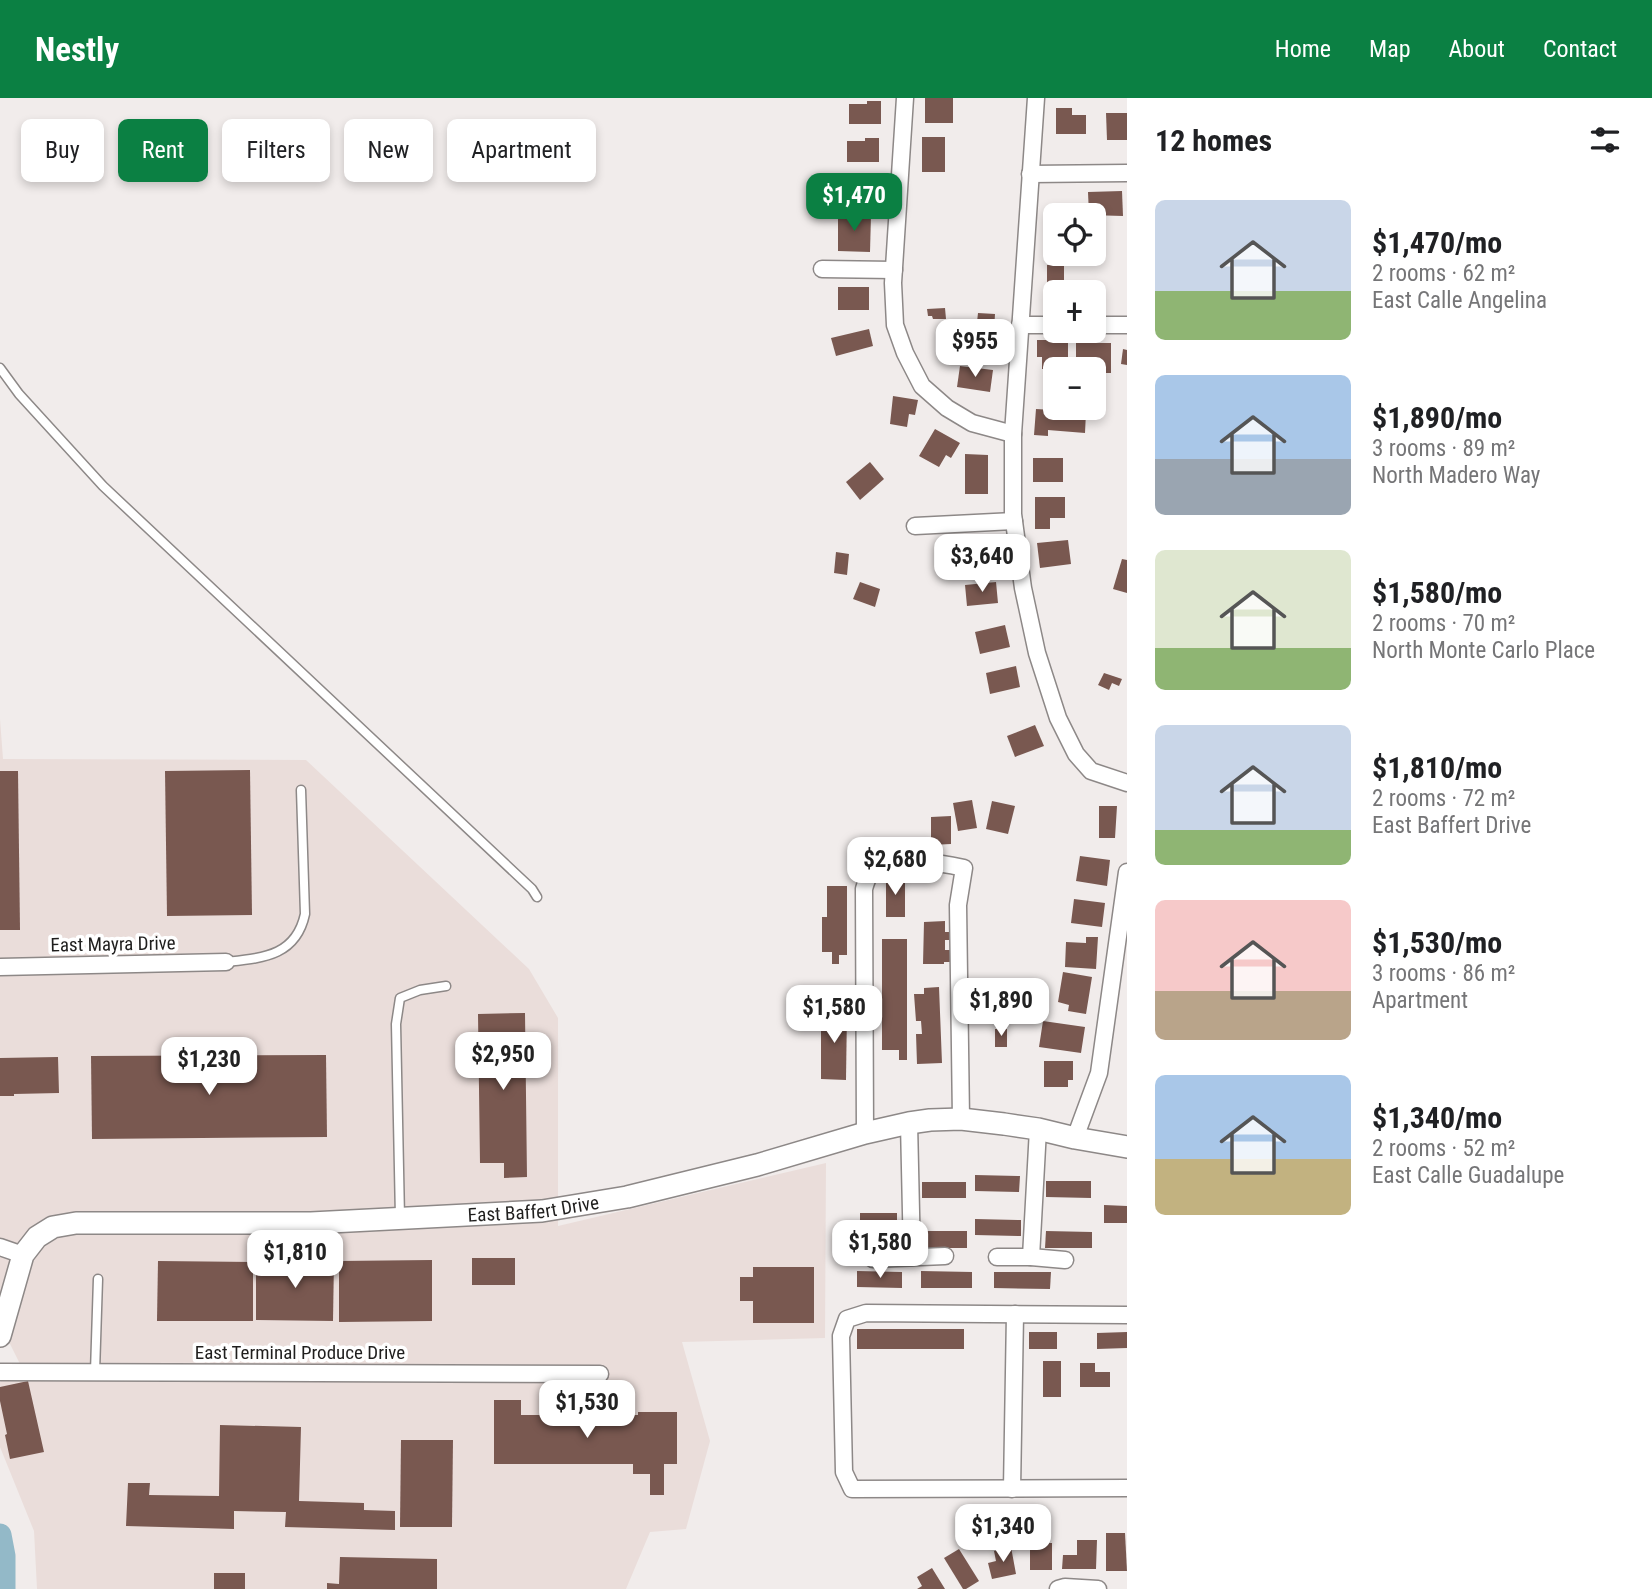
<!DOCTYPE html>
<meta charset="utf-8">
<style>
:root{--surface:#fff;--page:#f6f6f6;--text:#202124;--muted:#757577;--accent:#0b8043}
body{margin:0;font-family:"Roboto Condensed",sans-serif;background:var(--page);color:var(--text);height:100vh;display:flex;flex-direction:column;font-size:26px;white-space:nowrap}
*{box-sizing:border-box;margin:0}
p{font-size:23px;color:var(--muted)}
.icon{flex:none;width:38px;height:38px;fill:none;stroke:currentColor;stroke-width:2;stroke-linecap:round;stroke-linejoin:round}
.map{position:relative;flex:1;overflow:hidden}
.sheet{display:flex;flex-direction:column;background:var(--surface);width:525px}
.sheet>*{flex:none}
.top-card{position:absolute;left:21px;top:21px;width:665px;height:63px;display:flex;gap:14px}
.fabs{position:absolute;left:1043px;top:105px;display:grid;gap:14px}
.fabs a{display:grid;place-items:center;width:63px;height:63px;border-radius:10px;background:var(--surface);box-shadow:0 4px 10px #0003;font-size:35px}
.price{position:absolute;translate:-50% -60px;padding:0 16px;border-radius:14px;background:#fff;color:#222;font-size:23px;line-height:46px;filter:drop-shadow(0 2px 4px #0008)}
.price::after{content:'';position:absolute;left:50%;top:42px;width:21px;height:16px;margin-left:-10px;background:inherit;clip-path:polygon(0 0,100% 0,50% 100%)}
.price.selected{background:var(--accent);color:#fff}
ul{padding:0;list-style:none}
li{display:flex;align-items:center;gap:21px;height:175px;padding:0 28px}
li span{display:grid;place-items:center;flex:none;width:196px;height:140px;border-radius:10px;color:#555}
li>.icon{margin-inline-start:auto}
span .icon{width:84px;height:84px;fill:#fffc;stroke-width:1}
li b{font-size:30px}
h2{display:flex;justify-content:space-between;align-items:center;height:84px;padding:0 28px;font-size:30px}
.pill{padding:0 24px;border-radius:10px;background:var(--surface);box-shadow:0 4px 10px #0003;font-size:24px;line-height:63px}
.pill.selected{background:var(--accent);color:#fff}
header{display:flex;align-items:center;gap:42px;box-sizing:border-box;height:98px;padding:0 35px;background:var(--accent);color:#fff}
header strong{font-size:33px}
nav{display:flex;gap:38px;margin-inline-start:auto;font-size:24px}
main{display:flex;flex:1;min-height:0}
.map>svg:first-child{display:block}
.built{fill:#eaddda}
.lines{fill:none;stroke-linecap:round;stroke-linejoin:round}
.stream{stroke:#93b9c8;stroke-width:3.5}
.river{stroke:#93b9c8;stroke-width:23}
.building{fill:#795850}
.lane-casing{stroke:#8d8887;stroke-width:11}
.street-casing{stroke:#8d8887;stroke-width:19}
.secondary-casing{stroke:#8d8887;stroke-width:24}
.lane{stroke:#fff;stroke-width:8}
.street{stroke:#fff;stroke-width:16}
.secondary{stroke:#fff;stroke-width:21}
.labels{text-anchor:middle;dominant-baseline:central;stroke-width:7;stroke-linejoin:round;paint-order:stroke}
.street-label{font-size:19px;fill:#1f1e1d;stroke:#fff}
</style>
<header>
<strong>Nestly</strong>
<nav><a>Home</a><a>Map</a><a>About</a><a>Contact</a></nav>
</header>
<main>
<div class="map">
<svg width="1127" height="1491" viewBox="0 0 1127 1491">
<rect width="100%" height="100%" fill="#f1eceb"/>
<!-- built -->
<path class="built" d="M0 621 3 661 306 662 529 871 558 920V1128L826 1065 825 1240 682 1244 710 1343 686 1431 650 1434 626 1491H37L34 1433 0 1349V1284L20 1266 0 1226Z"/>
<g class="lines">
<!-- stream -->
<path class="stream" d="M0 1449 2 1446"/>
<!-- river -->
<path class="river" d="M0 1437 4 1458V1491"/>
</g>
<!-- building -->
<g class="building">
<rect x="925" y="0" width="28" height="25"/>
<path d="M867 3H881V26H849V6H867Z"/>
<path d="M1056 10H1072V17H1086V36H1056Z"/>
<path d="M1106 15H1127V42H1107Z"/>
<rect x="922" y="39" width="23" height="35"/>
<path d="M865 40H879V64H847V43H865Z"/>
<path d="M861 75H875L874 108H842L843 83H861Z"/>
<path d="M1122 93 1123 118 1089 117 1088 94Z"/>
<path d="M838 117H871L870 154 838 153Z"/>
<path d="M1047 167H1064V194H1055V200H1047Z"/>
<rect x="838" y="189" width="31" height="23"/>
<path d="M945 210 946 221H933L932 218H928L927 211Z"/>
<path d="M978 215 995 216 993 250 970 248 972 232 976 233Z"/>
<path d="M869 231 873 248 836 258 831 240Z"/>
<path d="M1037 242H1068V271H1042V259H1037Z"/>
<path d="M1076 245H1111V275H1094V271H1076Z"/>
<path d="M1123 251 1127 252V267L1121 266Z"/>
<path d="M960 268 993 272 990 294 957 289Z"/>
<path d="M893 298 918 302 915 317 909 316 907 329 890 326Z"/>
<path d="M1036 311 1086 314 1085 335 1048 332V338L1034 337Z"/>
<path d="M935 331 960 345 951 360 946 357 939 369 919 358Z"/>
<path d="M965 356 988 357V396H965Z"/>
<rect x="1033" y="360" width="30" height="24"/>
<path d="M870 364 884 381 860 402 846 384Z"/>
<path d="M1035 399H1065V420H1050V431H1035Z"/>
<rect x="965" y="441" width="25" height="23"/>
<rect x="946" y="442" width="17" height="23"/>
<path d="M1068 442 1071 466 1040 470 1037 445Z"/>
<path d="M836 454 849 456 847 477 834 475Z"/>
<path d="M1122 461 1127 462V495L1113 491Z"/>
<path d="M860 484 880 491 875 509 853 501Z"/>
<path d="M996 484 998 505 967 508 965 487Z"/>
<path d="M1005 527 1010 549 980 556 975 534Z"/>
<path d="M1016 568 1020 589 990 596 986 575Z"/>
<path d="M1104 575 1122 581 1119 588 1112 585 1109 592 1098 587Z"/>
<path d="M1035 627 1044 648 1015 659 1007 638Z"/>
<path d="M250 672 252 817 167 818 165 673Z"/>
<path d="M0 673H18L20 832H0Z"/>
<path d="M972 702 977 730 958 733 953 705Z"/>
<path d="M992 703 1015 708 1008 736 986 731Z"/>
<path d="M1099 708H1117L1115 740H1099Z"/>
<path d="M951 718V746L931 747V719Z"/>
<path d="M1080 758 1110 762 1107 788 1076 783Z"/>
<rect x="886" y="779" width="19" height="40"/>
<path d="M827 788H847V857H839V866H832V854H822V819H827Z"/>
<path d="M1074 801 1105 805 1102 829 1071 825Z"/>
<path d="M945 823V834H950V842H945V852H950V864H944V866H923L924 824Z"/>
<path d="M1086 839H1098L1096 871 1065 869 1066 844 1086 845Z"/>
<path d="M882 841H907V962H899V952H882Z"/>
<path d="M1063 874 1092 879 1086 916 1068 913 1069 907 1058 904Z"/>
<path d="M939 889 942 965 917 966 916 936H922L921 923H916L914 896H924V890Z"/>
<path d="M821 913H847L846 982 821 981Z"/>
<path d="M525 915 527 1079 504 1080V1065H480L478 916Z"/>
<path d="M1043 923 1085 929 1081 955 1039 949Z"/>
<rect x="995" y="931" width="12" height="18"/>
<path d="M326 957 327 1039 92 1041 91 958Z"/>
<path d="M58 959 59 995 14 996V998H0V960Z"/>
<path d="M1044 963H1073V982H1068V989H1044Z"/>
<path d="M975 1077 1020 1078 1019 1094 975 1093Z"/>
<path d="M1046 1083H1091V1100L1046 1099Z"/>
<rect x="922" y="1084" width="44" height="16"/>
<path d="M1104 1107 1127 1108V1125H1104Z"/>
<path d="M860 1115H897V1131L860 1130Z"/>
<path d="M975 1121 1021 1122V1138L975 1137Z"/>
<rect x="921" y="1133" width="46" height="17"/>
<path d="M1046 1133 1092 1134V1150H1045Z"/>
<rect x="472" y="1160" width="43" height="27"/>
<path d="M256 1162H334L333 1223 256 1222Z"/>
<path d="M432 1162V1223L339 1224V1163Z"/>
<path d="M158 1163 253 1164V1223H157Z"/>
<path d="M753 1169H814V1225H753V1203H740V1179H753Z"/>
<path d="M857 1173 902 1174V1190L857 1189Z"/>
<path d="M921 1173 972 1174V1190H921Z"/>
<path d="M994 1174H1051L1050 1191 994 1190Z"/>
<rect x="857" y="1231" width="107" height="20"/>
<rect x="1029" y="1234" width="28" height="17"/>
<path d="M1127 1234V1250L1097 1251V1235Z"/>
<rect x="1043" y="1263" width="18" height="36"/>
<path d="M1080 1265H1095V1274H1110V1289H1080Z"/>
<path d="M28 1283 44 1354 10 1361 5 1337 7 1336 0 1303V1289Z"/>
<path d="M494 1302H521V1317H638V1314H677V1366H664V1397H650V1376H633V1366H494Z"/>
<path d="M220 1327 301 1329 299 1403 364 1405V1412L395 1413V1432L285 1429 286 1414 234 1413V1431L126 1428 128 1385H150L149 1397 219 1398Z"/>
<path d="M401 1342H453L452 1429H400Z"/>
<path d="M1106 1435H1125L1127 1473H1106Z"/>
<path d="M1077 1442H1097L1096 1471H1062L1063 1457H1077Z"/>
<rect x="1030" y="1445" width="22" height="27"/>
<path d="M1011 1449 1016 1476 992 1481 988 1465 996 1463 994 1453Z"/>
<path d="M959 1451 979 1483 966 1491H963L944 1460Z"/>
<path d="M340 1459 437 1461V1491H327V1485L339 1486Z"/>
<path d="M932 1470 945 1491H917L922 1488 917 1479Z"/>
<rect x="214" y="1475" width="31" height="16"/>
</g>
<g class="lines">
<defs>
<g id="lane">
<path d="M0 270 19 296 103 388 532 791 537 799"/>
<path d="M226 864C263 860 296 858 305 816L301 692"/>
<path d="M400 1120 396 926 400 900 420 892 446 888"/>
<path d="M95 1274 98 1181"/>
</g>
<g id="street">
<path d="M905 0 893 185 895 227 905 255 922 288 947 310 972 325 1013 336"/>
<path d="M1036 0 1013 336V416L1023 490 1037 555 1058 620 1076 656 1091 673 1127 685"/>
<path d="M1030 76 1127 75"/>
<path d="M822 171 894 172"/>
<path d="M1020 227H1055"/>
<path d="M1094 227H1127"/>
<path d="M915 428 1014 423"/>
<path d="M0 869 226 864"/>
<path d="M909 1025 912 1159"/>
<path d="M865 1035 864 791C866 784 868 777 875 771 893 757 942 765 964 770L958 807 961 1021"/>
<path d="M1075 1040 1099 975 1127 774"/>
<path d="M0 1149 23 1157"/>
<path d="M997 1159H1031L1065 1162"/>
<path d="M1031 1159 1038 1031"/>
<path d="M873 1161 945 1158"/>
<path d="M1127 1217 866 1215 847 1221 841 1238 844 1374 852 1391 1127 1390"/>
<path d="M0 1274 600 1276"/>
<path d="M1012 1391 1015 1216"/>
<path d="M1058 1491 1065 1489 1098 1491"/>
</g>
<g id="secondary">
<path id="s1" d="M0 1238 23 1157 37 1139 53 1129 76 1125H311L542 1113 627 1099 757 1067 865 1035 909 1025 930 1022 961 1021 1004 1026 1038 1031 1075 1040 1127 1049"/>
</g>
</defs>
<!-- lane casing -->
<use href="#lane" class="lane-casing"/>
<!-- street casing -->
<use href="#street" class="street-casing"/>
<!-- secondary casing -->
<use href="#secondary" class="secondary-casing"/>
<!-- lane -->
<use href="#lane" class="lane"/>
<!-- street -->
<use href="#street" class="street"/>
<!-- secondary -->
<use href="#secondary" class="secondary"/>
</g>
<g class="labels">
<!-- street labels -->
<g class="street-label">
<text transform="translate(113 846) rotate(-1)">East Mayra Drive</text>
<text stroke="none"><textPath href="#s1" startOffset="607">East Baffert Drive</textPath></text>
<text x="300" y="1254">East Terminal Produce Drive</text>
</g>
</g>
</svg>
<div class="fabs">
<a><svg class="icon" aria-label="locate" viewBox="0 0 24 24"><circle cx="12" cy="12" r="6"/><path d="M12 2v4M12 18v4M2 12h4M18 12h4"/></svg></a>
<a>+</a>
<a>−</a>
</div>
<b class="price selected" style="left:854px;top:135px">$1,470</b>
<b class="price" style="left:975px;top:281px">$955</b>
<b class="price" style="left:982px;top:496px">$3,640</b>
<b class="price" style="left:895px;top:799px">$2,680</b>
<b class="price" style="left:1001px;top:940px">$1,890</b>
<b class="price" style="left:834px;top:947px">$1,580</b>
<b class="price" style="left:503px;top:994px">$2,950</b>
<b class="price" style="left:209px;top:999px">$1,230</b>
<b class="price" style="left:880px;top:1182px">$1,580</b>
<b class="price" style="left:295px;top:1192px">$1,810</b>
<b class="price" style="left:587px;top:1342px">$1,530</b>
<b class="price" style="left:1003px;top:1466px">$1,340</b>
<div class="top-card">
<a class="pill">Buy</a>
<a class="pill selected">Rent</a>
<a class="pill">Filters</a>
<a class="pill">New</a>
<a class="pill">Apartment</a>
</div>
</div>
<section class="sheet">
<h2>12 homes<svg class="icon" aria-label="filters" viewBox="0 0 24 24"><path d="M4 7h16M4 17h16"/><circle cx="9" cy="7" r="2"/><circle cx="15" cy="17" r="2"/></svg></h2>
<ul>
<li><span style="background:linear-gradient(#c9d6e8 65%,#8fb573 0)"><svg class="icon" aria-label="home" viewBox="0 0 24 24"><path d="M3 11l9-7 9 7M6 9v11h12V9"/></svg></span><div><b>$1,470/mo</b><p>2 rooms · 62 m²</p><p>East Calle Angelina</p></div></li>
<li><span style="background:linear-gradient(#a9c7e8 60%,#9aa5b1 0)"><svg class="icon" aria-label="home" viewBox="0 0 24 24"><path d="M3 11l9-7 9 7M6 9v11h12V9"/></svg></span><div><b>$1,890/mo</b><p>3 rooms · 89 m²</p><p>North Madero Way</p></div></li>
<li><span style="background:linear-gradient(#dfe7d0 70%,#8fb573 0)"><svg class="icon" aria-label="home" viewBox="0 0 24 24"><path d="M3 11l9-7 9 7M6 9v11h12V9"/></svg></span><div><b>$1,580/mo</b><p>2 rooms · 70 m²</p><p>North Monte Carlo Place</p></div></li>
<li><span style="background:linear-gradient(#c9d6e8 75%,#8fb573 0)"><svg class="icon" aria-label="home" viewBox="0 0 24 24"><path d="M3 11l9-7 9 7M6 9v11h12V9"/></svg></span><div><b>$1,810/mo</b><p>2 rooms · 72 m²</p><p>East Baffert Drive</p></div></li>
<li><span style="background:linear-gradient(#f6c9c9 65%,#b9a48a 0)"><svg class="icon" aria-label="home" viewBox="0 0 24 24"><path d="M3 11l9-7 9 7M6 9v11h12V9"/></svg></span><div><b>$1,530/mo</b><p>3 rooms · 86 m²</p><p>Apartment</p></div></li>
<li><span style="background:linear-gradient(#a9c7e8 60%,#c2b280 0)"><svg class="icon" aria-label="home" viewBox="0 0 24 24"><path d="M3 11l9-7 9 7M6 9v11h12V9"/></svg></span><div><b>$1,340/mo</b><p>2 rooms · 52 m²</p><p>East Calle Guadalupe</p></div></li>
</ul>
</section>
</main>
